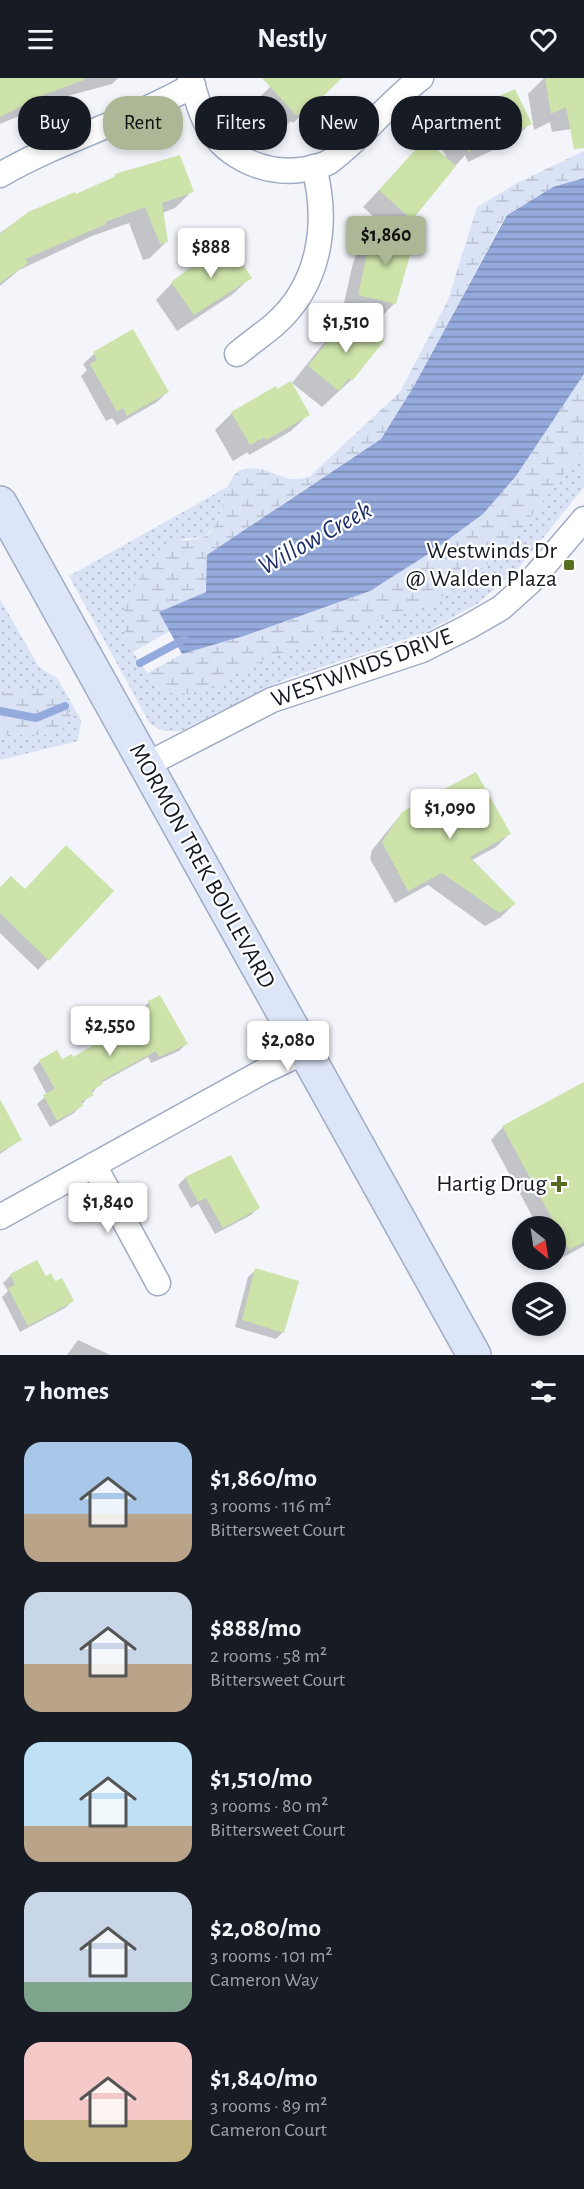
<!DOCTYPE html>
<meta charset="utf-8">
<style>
:root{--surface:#171b24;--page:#242831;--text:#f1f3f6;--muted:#9ea1a6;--accent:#acb795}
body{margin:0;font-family:"Alegreya Sans",sans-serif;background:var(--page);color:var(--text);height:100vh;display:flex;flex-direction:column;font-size:22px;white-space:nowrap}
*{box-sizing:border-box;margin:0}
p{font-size:20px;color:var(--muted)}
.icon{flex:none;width:33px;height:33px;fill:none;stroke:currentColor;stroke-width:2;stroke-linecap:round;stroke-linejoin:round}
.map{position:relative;height:1277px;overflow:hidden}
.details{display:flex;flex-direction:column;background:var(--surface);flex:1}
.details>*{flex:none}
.top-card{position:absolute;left:18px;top:18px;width:549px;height:54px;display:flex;gap:12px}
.needle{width:39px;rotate:150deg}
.controls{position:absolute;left:512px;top:1138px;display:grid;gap:12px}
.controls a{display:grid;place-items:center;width:54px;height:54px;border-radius:50%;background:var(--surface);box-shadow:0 3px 9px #0003;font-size:30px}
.price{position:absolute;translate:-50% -51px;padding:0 14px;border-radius:6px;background:#fff;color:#222;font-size:20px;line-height:39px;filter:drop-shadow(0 2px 3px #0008)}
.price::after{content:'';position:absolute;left:50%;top:36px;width:18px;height:14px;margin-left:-9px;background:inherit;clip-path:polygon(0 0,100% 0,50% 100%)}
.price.current{background:var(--accent);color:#111}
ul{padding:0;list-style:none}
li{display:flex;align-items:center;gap:18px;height:150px;padding:0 24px}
li span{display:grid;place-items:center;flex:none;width:168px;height:120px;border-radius:18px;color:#555}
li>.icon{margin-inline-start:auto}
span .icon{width:72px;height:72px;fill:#fffc;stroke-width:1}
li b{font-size:26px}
h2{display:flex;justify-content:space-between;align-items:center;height:72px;padding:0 24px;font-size:26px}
.tag{padding:0 21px;border-radius:24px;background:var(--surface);box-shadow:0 3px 9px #0003;font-size:21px;line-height:54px}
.tag.current{background:var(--accent);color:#111}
header{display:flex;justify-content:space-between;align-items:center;height:78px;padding:0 24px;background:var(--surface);font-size:27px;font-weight:700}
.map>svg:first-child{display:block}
.grass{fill:url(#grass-dots)}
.wetland{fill:url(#wetland-marsh)}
.water{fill:url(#water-rules)}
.shadow{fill:#0003}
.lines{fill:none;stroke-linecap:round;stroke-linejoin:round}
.stream{stroke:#94a9dc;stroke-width:8}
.building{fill:#cee3aa}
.minor-casing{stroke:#a0abc4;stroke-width:27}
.secondary-casing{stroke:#a0abc4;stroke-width:36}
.minor{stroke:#fff;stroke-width:24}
.secondary{stroke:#dde5f8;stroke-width:33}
.poi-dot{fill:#576e1f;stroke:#fff;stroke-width:2}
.labels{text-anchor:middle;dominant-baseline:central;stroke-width:4.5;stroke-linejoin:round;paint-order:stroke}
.poi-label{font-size:24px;fill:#151922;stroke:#fff;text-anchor:end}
.street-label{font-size:24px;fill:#151922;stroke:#fff}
.water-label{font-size:26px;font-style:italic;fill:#1a2c69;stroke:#fff}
</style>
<header><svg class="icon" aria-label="menu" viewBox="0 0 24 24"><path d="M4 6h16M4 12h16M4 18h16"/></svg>Nestly<svg class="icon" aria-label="heart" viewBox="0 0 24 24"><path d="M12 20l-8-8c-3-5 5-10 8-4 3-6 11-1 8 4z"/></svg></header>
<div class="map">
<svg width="584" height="1277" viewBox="0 0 584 1277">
<defs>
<pattern id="grass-dots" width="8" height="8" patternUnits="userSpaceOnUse" patternTransform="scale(1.5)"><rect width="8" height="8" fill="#dae2f6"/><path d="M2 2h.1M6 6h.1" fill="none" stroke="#bac1d3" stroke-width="1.8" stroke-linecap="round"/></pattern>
<pattern id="wetland-marsh" width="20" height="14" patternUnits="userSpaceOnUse" patternTransform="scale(1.5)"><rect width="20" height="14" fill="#dae2f6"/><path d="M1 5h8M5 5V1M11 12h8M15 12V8" fill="none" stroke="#bac1d3"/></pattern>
<pattern id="water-rules" width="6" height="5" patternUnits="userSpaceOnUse" patternTransform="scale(1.5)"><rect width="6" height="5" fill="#94a9dc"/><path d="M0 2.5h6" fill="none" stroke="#7889b2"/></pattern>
</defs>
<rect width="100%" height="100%" fill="#f3f5fb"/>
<!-- grass -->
<g class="grass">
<path d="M584 369V409L518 491 477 526 426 554 286 601 181 653H164L150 646 69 498 229 408 215 449 204 459 183 461 124 548 133 574 158 611 183 617 200 613 270 579 431 525 472 503 516 458Z"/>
<path d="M0 521 39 589 58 601 81 642 78 663 0 682V657L18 656 0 616Z"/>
</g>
<!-- wetland -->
<g class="wetland">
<path d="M584 73V100L553 109 506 137 414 308 381 361 279 428 206 514 159 534 170 553 133 574C130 566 125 556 124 547 121 517 150 486 167 465 178 462 194 463 204 459 226 449 221 399 241 392 258 386 274 397 290 401 296 402 303 400 309 399L400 314 448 222 477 129 517 105Z"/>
<path d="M584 296V369L516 458 472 502 431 525 270 579 200 613 183 617 161 613 146 596 182 576 247 557 370 513 430 475 483 436 516 398Z"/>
<path d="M31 611H57L71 637 62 652 46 657H0V616Z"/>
</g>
<!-- water -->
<path class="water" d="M584 100V296L516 398 483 436 430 475 370 513 247 557 182 576 159 534 206 514 207 477 381 361 414 308 507 137 553 109Z"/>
<!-- shadow -->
<g class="shadow">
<path d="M0 0H118L112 6 64 19 0 46Z"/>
<path d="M280 0H341L293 45 291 43 279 54 253 25Z"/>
<path d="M544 0H584V49L552 54 550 44 534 52 528 16Z"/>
<path d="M451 40 530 45 514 62 468 84 465 77 394 157 363 129 409 80 448 83 435 56Z"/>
<path d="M116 97 192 113 175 130 162 135 167 163 150 180 143 182 129 145 92 158 19 192 0 208V155L28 135 75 118 110 103Z"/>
<path d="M376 153 395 225 378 242 342 234 353 185 359 170Z"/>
<path d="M250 200 233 216 177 253 156 222 172 205Z"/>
<path d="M353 240 351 302 322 329 292 305 323 266Z"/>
<path d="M133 253 167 314 157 324 117 347 112 340 106 343 81 298 87 292 83 286 94 276Z"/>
<path d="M232 335 308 337 291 353 249 377 248 374 233 383 215 352Z"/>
<path d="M402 735 509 756 496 769 472 782 514 826 501 839 485 848 428 807 395 825 370 781 372 772Z"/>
<path d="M0 811 48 881 38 892 0 855Z"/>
<path d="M149 924 186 966 179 973 151 985 148 979 101 1005 74 1035 50 1049 37 1026 47 1017 33 990 40 983 73 981 99 966 97 963 104 956 143 934 142 931Z"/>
<path d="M584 1005V1168L556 1183 555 1149H538L491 1062 503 1049Z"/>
<path d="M0 1024 20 1062 0 1076Z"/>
<path d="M230 1079 258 1130 251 1137 215 1156 198 1126 191 1130 178 1107 185 1100Z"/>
<path d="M37 1184 45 1200 72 1223 65 1230 20 1254 2 1219 8 1213 3 1205 10 1198Z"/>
<path d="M256 1192 283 1254 276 1261 235 1249 248 1199Z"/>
<path d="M78 1262 110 1277H67Z"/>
</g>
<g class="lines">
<!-- stream -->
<g class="stream">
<path d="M140 585 185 561"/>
<path d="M0 633 36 640 65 628"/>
</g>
</g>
<!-- building -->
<g class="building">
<path d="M0 0H83L84 2 43 17 0 39Z"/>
<path d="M262 0H342L311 30 309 27 297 38Z"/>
<path d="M545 0H584V70L574 71 566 29 551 36Z"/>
<path d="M515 11 532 46 485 69 481 61 469 75 450 39Z"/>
<path d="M425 61 456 88 412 142 379 112Z"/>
<path d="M180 77 194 114 162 125 168 164 160 166 145 129 105 144 106 146 25 181 28 185 0 205V156L28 134 75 114 76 116 116 98 115 96Z"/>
<path d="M375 152 415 160 396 226 358 217 369 167 372 168Z"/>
<path d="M229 166 252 200 194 237 171 204 213 173 215 176Z"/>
<path d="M353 238 384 263 352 303 349 300 339 313 308 288 340 248 349 255Z"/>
<path d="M133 251 169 314 127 338 123 330 117 334 90 286 97 282 93 274Z"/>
<path d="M291 303 310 337 266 362 265 359 250 367 231 334 276 308 277 311Z"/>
<path d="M476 694 511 756 470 779 516 826 499 835 442 795 408 813 382 764 402 734Z"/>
<path d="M66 767 114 813 49 883 0 835V809L11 798 25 811Z"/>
<path d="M160 917 188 966 159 979 156 973 101 1003 103 1006 91 1013 94 1017 81 1024 83 1028 57 1043 43 1017 55 1011 39 982 57 972 62 981 72 976 73 979 106 960 103 955 150 928 148 923Z"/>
<path d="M584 1004V1164L569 1172 502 1048Z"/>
<path d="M0 1021 22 1062 0 1074Z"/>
<path d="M231 1077 260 1130 223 1150 206 1120 198 1124 185 1099Z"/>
<path d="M37 1182 46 1198 51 1195 55 1203 62 1200 74 1223 28 1248 8 1210 15 1207 10 1196Z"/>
<path d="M255 1190 299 1203 284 1255 242 1242Z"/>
</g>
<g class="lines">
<defs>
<g id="minor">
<path d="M190 0C196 15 199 34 208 48 228 82 269 98 307 91 314 89 323 88 329 84 362 60 388 25 421 0"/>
<path d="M0 97C62 61 131 43 193 7"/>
<path d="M237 276C249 266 262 257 274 247 320 207 329 146 314 89"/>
<path d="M146 687 272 622 422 572 468 549 501 530 531 503 584 441"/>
<path d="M94 1087 158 1205"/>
<path d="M0 1139 264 993 306 973"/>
</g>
<path id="secondary" d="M0 425 474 1277"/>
</defs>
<!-- minor casing -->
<use href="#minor" class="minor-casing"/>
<!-- secondary casing -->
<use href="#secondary" class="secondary-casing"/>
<!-- minor -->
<use href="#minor" class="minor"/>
<!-- secondary -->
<use href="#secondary" class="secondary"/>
</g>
<!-- markers -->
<g class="poi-dot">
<rect x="563" y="481" width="12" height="12" rx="3"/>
<path d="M556 1097h6v6h6v6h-6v6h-6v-6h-6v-6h6z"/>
</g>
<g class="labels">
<!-- poi labels -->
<g class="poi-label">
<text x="557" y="473">Westwinds Dr<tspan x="557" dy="28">@ Walden Plaza</tspan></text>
<text x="547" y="1106">Hartig Drug</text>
</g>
<!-- street labels -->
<g class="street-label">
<text transform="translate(362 590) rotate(-20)">WESTWINDS DRIVE</text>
<text transform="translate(202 788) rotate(61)">MORMON TREK BOULEVARD</text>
</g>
<!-- water labels -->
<g class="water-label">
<text transform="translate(315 460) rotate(-29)">Willow Creek</text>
</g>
</g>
</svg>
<div class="controls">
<a><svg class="needle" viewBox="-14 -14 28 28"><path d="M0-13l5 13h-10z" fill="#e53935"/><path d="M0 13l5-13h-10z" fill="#9ea1a6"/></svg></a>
<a><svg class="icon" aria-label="layers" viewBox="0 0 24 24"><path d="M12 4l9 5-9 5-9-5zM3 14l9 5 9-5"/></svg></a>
</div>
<b class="price current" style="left:386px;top:189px">$1,860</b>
<b class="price" style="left:211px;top:201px">$888</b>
<b class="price" style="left:346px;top:276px">$1,510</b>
<b class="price" style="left:450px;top:762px">$1,090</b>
<b class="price" style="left:110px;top:979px">$2,550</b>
<b class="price" style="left:288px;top:994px">$2,080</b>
<b class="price" style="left:108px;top:1156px">$1,840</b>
<div class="top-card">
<a class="tag">Buy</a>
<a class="tag current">Rent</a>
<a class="tag">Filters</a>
<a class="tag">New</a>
<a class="tag">Apartment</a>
</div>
</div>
<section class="details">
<h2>7 homes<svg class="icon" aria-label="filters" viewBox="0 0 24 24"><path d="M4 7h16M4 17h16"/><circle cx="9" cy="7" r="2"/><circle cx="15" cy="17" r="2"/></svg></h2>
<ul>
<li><span style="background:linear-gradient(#a9c7e8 60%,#b9a48a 0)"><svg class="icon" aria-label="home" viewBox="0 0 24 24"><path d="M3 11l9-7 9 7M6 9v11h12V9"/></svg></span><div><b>$1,860/mo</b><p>3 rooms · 116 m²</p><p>Bittersweet Court</p></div></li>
<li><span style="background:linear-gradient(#c9d6e8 60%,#b9a48a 0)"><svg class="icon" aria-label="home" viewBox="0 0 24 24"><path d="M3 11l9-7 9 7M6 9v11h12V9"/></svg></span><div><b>$888/mo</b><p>2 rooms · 58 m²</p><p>Bittersweet Court</p></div></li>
<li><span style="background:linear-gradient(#bfe0f5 70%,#b9a48a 0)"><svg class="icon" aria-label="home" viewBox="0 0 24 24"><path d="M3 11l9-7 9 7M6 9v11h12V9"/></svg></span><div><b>$1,510/mo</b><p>3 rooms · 80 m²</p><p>Bittersweet Court</p></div></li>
<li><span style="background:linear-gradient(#c9d6e8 75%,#7fa58c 0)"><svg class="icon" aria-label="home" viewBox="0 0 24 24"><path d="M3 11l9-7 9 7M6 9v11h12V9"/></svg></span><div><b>$2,080/mo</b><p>3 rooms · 101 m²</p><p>Cameron Way</p></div></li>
<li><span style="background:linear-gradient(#f6c9c9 65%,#c2b280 0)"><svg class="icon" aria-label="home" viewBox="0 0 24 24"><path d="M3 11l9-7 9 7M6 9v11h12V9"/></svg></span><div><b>$1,840/mo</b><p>3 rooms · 89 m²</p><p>Cameron Court</p></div></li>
</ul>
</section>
